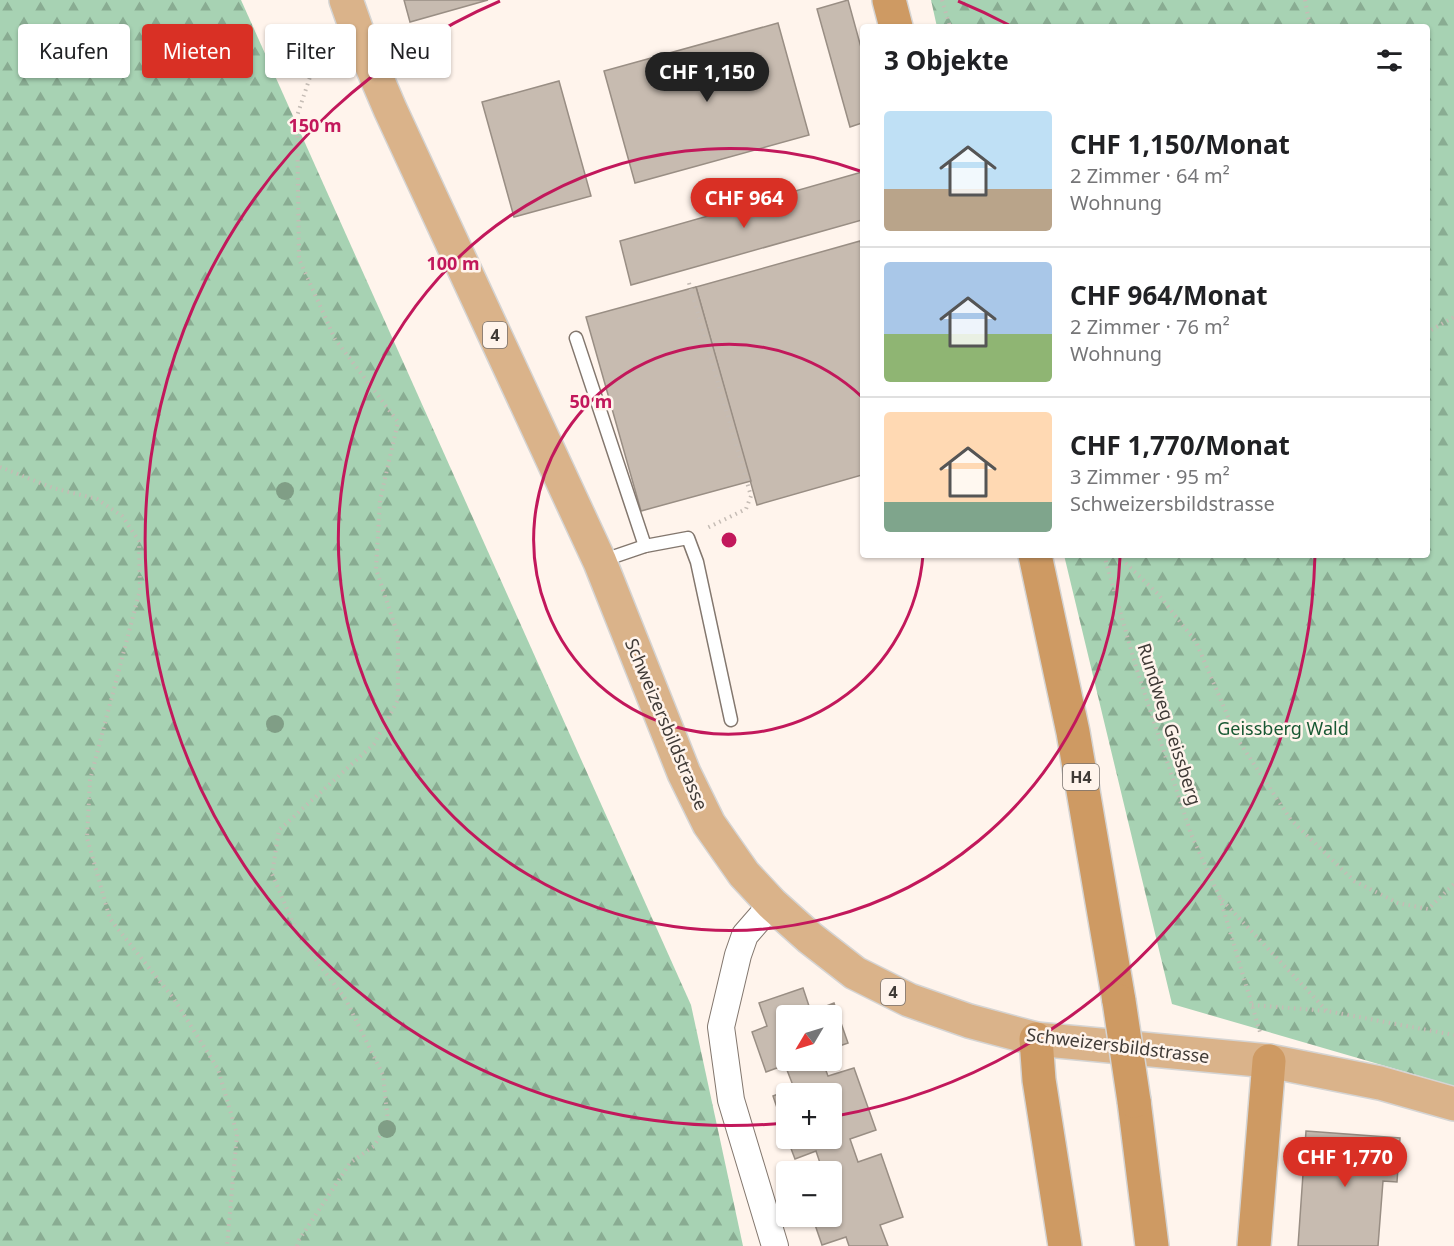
<!DOCTYPE html>
<html lang="de">
<meta charset="utf-8">
<style>
:root{--surface:#fff;--page:#f6f6f6;--text:#202124;--muted:#757577;--line:#e0e0e0;--accent:#d93025}
body{margin:0;font-family:"Noto Sans",sans-serif;background:var(--page);color:var(--text);height:100vh;display:flex;flex-direction:column;font-size:22px;white-space:nowrap}
*{box-sizing:border-box;margin:0}
p{font-size:20px;color:var(--muted)}
.icon{flex:none;width:33px;height:33px;fill:none;stroke:currentColor;stroke-width:2;stroke-linecap:round;stroke-linejoin:round}
.map{position:relative;flex:1;overflow:hidden}
.details{position:absolute;left:860px;top:24px;width:570px;height:534px;display:flex;flex-direction:column;background:var(--surface);border-radius:6px;box-shadow:0 2px 4px #0004}
.details>*{flex:none}
.top-card{position:absolute;left:18px;top:24px;width:570px;height:54px;display:flex;gap:12px}
.needle{width:39px;rotate:232deg}
.buttons{position:absolute;left:776px;top:1005px;display:grid;gap:12px}
.buttons a{display:grid;place-items:center;width:66px;height:66px;border-radius:6px;background:var(--surface);box-shadow:0 2px 4px #0004;font-size:30px}
.price{position:absolute;translate:-50% -51px;padding:0 14px;border-radius:21px;background:var(--accent);color:#fff;font-size:20px;line-height:39px;filter:drop-shadow(0 2px 3px #0008)}
.price::after{content:'';position:absolute;left:50%;top:36px;width:18px;height:14px;margin-left:-9px;background:inherit;clip-path:polygon(0 0,100% 0,50% 100%)}
.price.selected{background:#222;color:#fff}
ul{padding:0;list-style:none}
li{display:flex;align-items:center;gap:18px;height:150px;padding:0 24px}
li+li{border-top:2px solid var(--line)}
li span{display:grid;place-items:center;flex:none;width:168px;height:120px;border-radius:6px;color:#555}
li>.icon{margin-inline-start:auto}
span .icon{width:72px;height:72px;fill:#fffc;stroke-width:1}
li b{font-size:26px}
h2{display:flex;justify-content:space-between;align-items:center;height:72px;padding:0 24px;font-size:26px}
.pill{padding:0 21px;border-radius:6px;background:var(--surface);box-shadow:0 2px 4px #0004;font-size:21px;line-height:54px}
.pill.selected{background:var(--accent);color:#fff}
.map>svg:first-child{display:block}
.forest{fill:url(#forest-firs)}
.building{fill:#c7bbb0;stroke:#998e84;stroke-width:1.5}
.lines{fill:none;stroke-linecap:round;stroke-linejoin:round}
.service-casing{stroke:#83776e;stroke-width:15}
.minor-casing{stroke:#83776e;stroke-width:28}
.primary-casing{stroke:#d5d4d3;stroke-width:36}
.trunk-casing{stroke:#d5d4d3;stroke-width:36}
.path{stroke:#c5bcb5;stroke-width:4;stroke-dasharray:1.5 4.5;stroke-linecap:butt}
.service{stroke:#fff;stroke-width:12}
.minor{stroke:#fff;stroke-width:26}
.primary{stroke:#dab38a;stroke-width:33}
.trunk{stroke:#ce9a63;stroke-width:33}
.trunk-bridge-casing{stroke:#d5d4d3;stroke-width:36;stroke-linecap:butt}
.trunk-bridge{stroke:#ce9a63;stroke-width:33}
.tree{fill:#809e86}
.ring{fill:none;stroke:#c2185b;stroke-width:3}
.labels{text-anchor:middle;dominant-baseline:central;stroke-width:5;stroke-linejoin:round;paint-order:stroke}
.shield{fill:#fff4ec;stroke:#79726d;stroke-width:1.5}
.shield-label{font-size:16px;font-weight:bold;fill:#403b37}
.street-label{font-size:18px;fill:#403b37;stroke:#fff4ec}
.park-label{font-size:18px;fill:#185833;stroke:#fff4ec}
.centre{fill:#c2185b;stroke:#fff4ec;stroke-width:3}
.ring-label{font-size:18px;text-anchor:middle;font-weight:bold;fill:#c2185b;stroke:#fff4ec;stroke-width:5;stroke-linejoin:round;paint-order:stroke}
</style>
<div class="map">
<svg width="1454" height="1246" viewBox="0 0 1454 1246">
<defs>
<pattern id="forest-firs" width="22" height="20" patternUnits="userSpaceOnUse" patternTransform="scale(1.5)"><rect width="22" height="20" fill="#a7d2b3"/><path d="M5 1l3.5 6h-7zM16 11l3.5 6h-7z" fill="#89ac92"/></pattern>
</defs>
<rect width="100%" height="100%" fill="#fff4ec"/>
<!-- forest -->
<g class="forest">
<path d="M0 0H241L691 1005 743 1246H0Z"/>
<path d="M931 0H1454V1086L1172 1004 1064 555H1426V27H937Z"/>
</g>
<!-- building -->
<g class="building">
<path d="M404 0H488L410 22Z"/>
<path d="M848 0 862 51V123L850 127 817 9Z"/>
<path d="M778 23 809 135 635 183 604 71Z"/>
<path d="M559 81 591 196 514 217 482 102Z"/>
<path d="M862 172V220L631 285 620 241Z"/>
<path d="M860 241 862 248V475L757 505 696 287Z"/>
<path d="M696 287 751 481 641 511 586 317Z"/>
<path d="M803 988 811 1012 834 1003 848 1043 831 1049V1016H786V1060H822L828 1076 854 1068 876 1130 850 1139 858 1162 881 1154 903 1217 880 1225 888 1246H849L846 1237 822 1245 812 1216H831V1172H823L816 1151 795 1159 787 1138H831V1094H786V1134L773 1096 794 1088 785 1065 766 1072 752 1032 767 1026 759 1003Z"/>
<path d="M1306 1131 1400 1138 1397 1182 1383 1181 1378 1246H1298Z"/>
</g>
<g class="lines">
<defs>
<g id="service">
<path d="M576 338 645 546"/>
<path d="M601 561 645 546 688 538 697 562 731 720"/>
</g>
<path id="minor" d="M772 904 745 935 738 955 721 1027 731 1100 775 1246"/>
<path id="primary" d="M346 0 358 34 390 109 600 562 684 773 709 824 744 874 772 904 810 938 855 973 909 1000 969 1021 1036 1039 1269 1061 1380 1083 1454 1104"/>
<g id="trunk">
<path d="M889 0 896 27"/>
<path d="M1035 555 1073 732 1119 1001"/>
<path d="M1036 1039 1039 1080 1065 1246"/>
<path d="M1134 1101 1152 1246"/>
<path d="M1254 1246 1269 1061"/>
</g>
</defs>
<!-- service casing -->
<use href="#service" class="service-casing"/>
<!-- minor casing -->
<use href="#minor" class="minor-casing"/>
<!-- primary casing -->
<use href="#primary" class="primary-casing"/>
<!-- trunk casing -->
<use href="#trunk" class="trunk-casing"/>
<!-- path -->
<g class="path">
<path d="M942 0 950 27"/>
<path d="M1305 0 1310 27"/>
<path d="M689 283 751 496 746 509 705 529"/>
<path d="M1426 333 1454 317"/>
<path d="M0 467 53 488 97 499 122 516 139 541 140 590 90 780 87 838 110 919 174 999 218 1069 237 1134 227 1246"/>
<path d="M1104 555 1136 667 1191 834 1220 898 1327 1011"/>
<path d="M1117 555 1158 594 1196 642 1238 740 1291 820 1354 881 1398 903 1428 909 1454 884"/>
<path d="M1220 898 1260 1032"/>
<path d="M1252 1005 1327 1011 1454 1035"/>
<path d="M297 1246 299 1240 350 1163 374 1146 388 1122 383 1075 346 1000 299 937 272 874 279 830 374 744 398 700V635L376 569 380 500 398 422 335 339 299 259 297 116 318 53 333 46"/>
</g>
<!-- service -->
<use href="#service" class="service"/>
<!-- minor -->
<use href="#minor" class="minor"/>
<!-- primary -->
<use href="#primary" class="primary"/>
<!-- trunk -->
<use href="#trunk" class="trunk"/>
<defs>
<path id="trunk-bridge" d="M1119 1001 1134 1101"/>
</defs>
<!-- trunk-bridge casing -->
<use href="#trunk-bridge" class="trunk-bridge-casing"/>
<!-- trunk-bridge -->
<use href="#trunk-bridge" class="trunk-bridge"/>
</g>
<!-- trees -->
<g class="tree">
<circle cx="285" cy="491" r="9"/>
<circle cx="275" cy="724" r="9"/>
<circle cx="387" cy="1129" r="9"/>
</g>
<!-- distance rings -->
<g class="ring">
<path d="M923 555A195 195 0 1 1 862 397"/>
<path d="M1120 557A391 391 0 1 1 860 171"/>
<path d="M1315 555A586 586 0 0 1 836 1116M785 1123A586 586 0 0 1 500 1M958 1A586 586 0 0 1 1009 25"/>
</g>
<g class="labels">
<!-- shield labels -->
<g class="shield">
<rect x="483" y="322" width="24" height="26" rx="4.5"/>
<rect x="1063" y="764" width="36" height="26" rx="4.5"/>
<rect x="881" y="979" width="24" height="26" rx="4.5"/>
</g>
<g class="shield-label">
<text x="495" y="335">4</text>
<text x="1081" y="777">H4</text>
<text x="893" y="992">4</text>
</g>
<!-- street labels -->
<g class="street-label">
<text transform="translate(667 724) rotate(67)">Schweizersbildstrasse</text>
<text transform="translate(1170 724) rotate(72)">Rundweg Geissberg</text>
<text transform="translate(1118 1045) rotate(7)">Schweizersbildstrasse</text>
</g>
<!-- park labels -->
<g class="park-label">
<text x="1283" y="728">Geissberg Wald</text>
</g>
</g>
<circle cx="729" cy="540" r="9" class="centre"/>
<g class="ring-label">
<text x="315" y="132">150 m</text>
<text x="453" y="270">100 m</text>
<text x="591" y="408">50 m</text>
</g>
</svg>
<div class="buttons">
<a><svg class="needle" viewBox="-14 -14 28 28"><path d="M0-13l5 13h-10z" fill="#e53935"/><path d="M0 13l5-13h-10z" fill="#757577"/></svg></a>
<a>+</a>
<a>−</a>
</div>
<b class="price selected" style="left:707px;top:103px">CHF 1,150</b>
<b class="price" style="left:744px;top:229px">CHF 964</b>
<b class="price" style="left:1345px;top:1188px">CHF 1,770</b>
<div class="top-card">
<a class="pill">Kaufen</a>
<a class="pill selected">Mieten</a>
<a class="pill">Filter</a>
<a class="pill">Neu</a>
</div>
<section class="details">
<h2>3 Objekte<svg class="icon" aria-label="filters" viewBox="0 0 24 24"><path d="M4 7h16M4 17h16"/><circle cx="9" cy="7" r="2"/><circle cx="15" cy="17" r="2"/></svg></h2>
<ul>
<li><span style="background:linear-gradient(#bfe0f5 65%,#b9a48a 0)"><svg class="icon" aria-label="home" viewBox="0 0 24 24"><path d="M3 11l9-7 9 7M6 9v11h12V9"/></svg></span><div><b>CHF 1,150/Monat</b><p>2 Zimmer · 64 m²</p><p>Wohnung</p></div></li>
<li><span style="background:linear-gradient(#a9c7e8 60%,#8fb573 0)"><svg class="icon" aria-label="home" viewBox="0 0 24 24"><path d="M3 11l9-7 9 7M6 9v11h12V9"/></svg></span><div><b>CHF 964/Monat</b><p>2 Zimmer · 76 m²</p><p>Wohnung</p></div></li>
<li><span style="background:linear-gradient(#ffd9b3 75%,#7fa58c 0)"><svg class="icon" aria-label="home" viewBox="0 0 24 24"><path d="M3 11l9-7 9 7M6 9v11h12V9"/></svg></span><div><b>CHF 1,770/Monat</b><p>3 Zimmer · 95 m²</p><p>Schweizersbildstrasse</p></div></li>
</ul>
</section>
</div>
